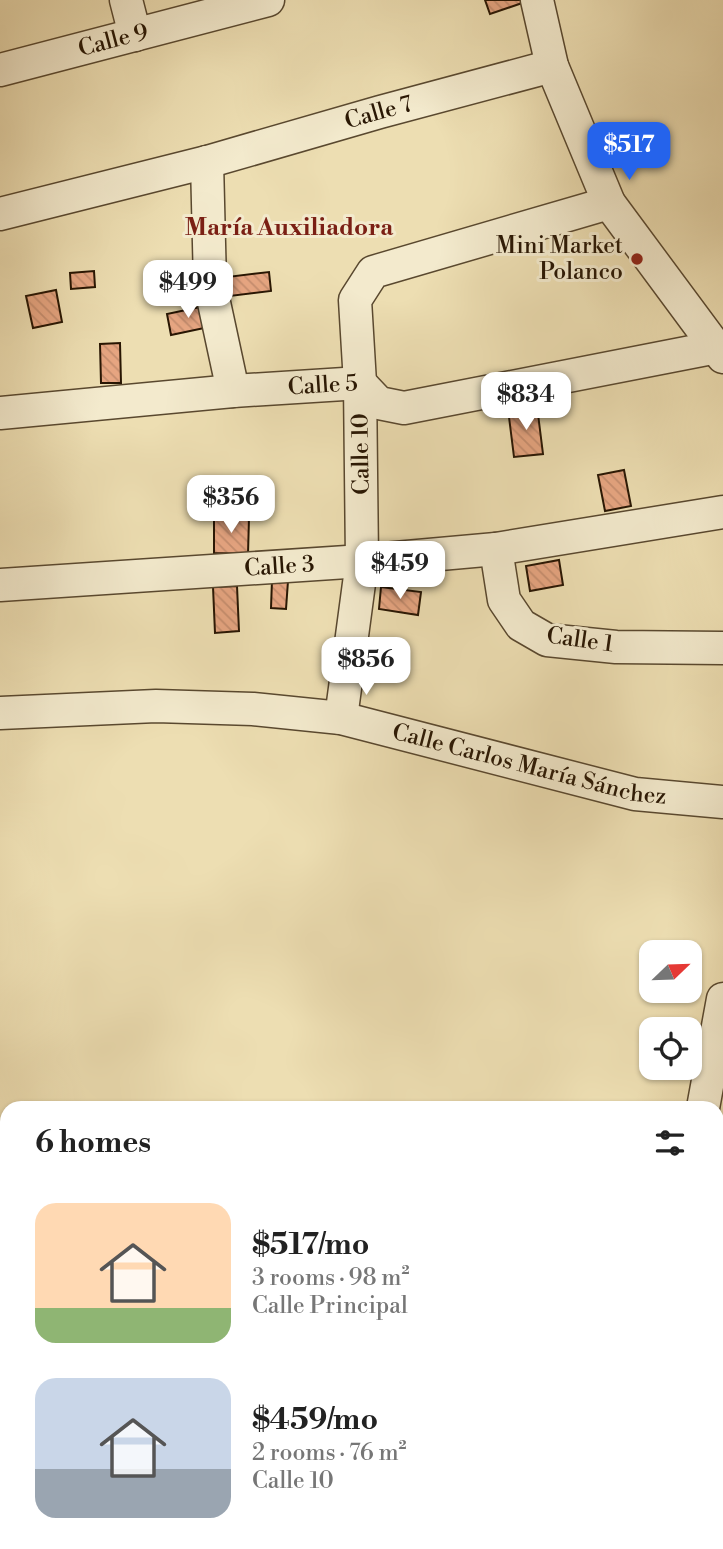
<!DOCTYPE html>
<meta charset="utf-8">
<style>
:root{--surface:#fff;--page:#f6f6f6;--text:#222;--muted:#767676;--accent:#2563eb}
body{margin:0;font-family:"Libre Bodoni",serif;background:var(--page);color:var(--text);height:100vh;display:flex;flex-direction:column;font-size:26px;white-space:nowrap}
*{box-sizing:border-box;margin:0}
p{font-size:23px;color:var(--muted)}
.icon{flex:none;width:38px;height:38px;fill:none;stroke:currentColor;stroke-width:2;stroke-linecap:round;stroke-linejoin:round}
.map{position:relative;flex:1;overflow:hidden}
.details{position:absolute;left:0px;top:1101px;width:724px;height:450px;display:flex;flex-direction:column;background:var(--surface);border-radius:21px 21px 0 0;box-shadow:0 2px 5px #0004}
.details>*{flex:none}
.needle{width:46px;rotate:67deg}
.fabs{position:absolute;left:639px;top:940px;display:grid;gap:14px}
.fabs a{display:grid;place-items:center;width:63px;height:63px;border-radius:14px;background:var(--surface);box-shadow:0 2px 5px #0004;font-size:35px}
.price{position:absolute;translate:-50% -60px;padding:0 16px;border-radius:14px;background:#fff;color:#222;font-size:23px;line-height:46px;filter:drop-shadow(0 2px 4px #0008)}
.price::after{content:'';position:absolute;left:50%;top:42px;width:21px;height:16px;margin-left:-10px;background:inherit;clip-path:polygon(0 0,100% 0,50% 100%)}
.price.selected{background:var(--accent);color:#fff}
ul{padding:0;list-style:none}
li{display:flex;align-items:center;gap:21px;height:175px;padding:0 35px}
li span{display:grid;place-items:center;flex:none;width:196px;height:140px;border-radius:21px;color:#555}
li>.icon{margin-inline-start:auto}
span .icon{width:84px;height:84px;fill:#fffc;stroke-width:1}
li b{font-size:30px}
h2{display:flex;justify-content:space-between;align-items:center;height:84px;padding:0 35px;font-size:30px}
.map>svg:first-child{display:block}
.building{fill:url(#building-back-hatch);stroke:#281603;stroke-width:2}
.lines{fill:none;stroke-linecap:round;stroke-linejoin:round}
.minor-casing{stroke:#59482f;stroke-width:35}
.minor{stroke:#f3eacd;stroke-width:32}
.poi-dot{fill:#8f2418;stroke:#f3eacd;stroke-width:2.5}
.labels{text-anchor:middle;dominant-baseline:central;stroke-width:6;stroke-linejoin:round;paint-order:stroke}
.street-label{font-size:23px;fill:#281603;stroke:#f3eacd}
.poi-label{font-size:23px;fill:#281603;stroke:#f3eacd;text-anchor:end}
.neighbourhood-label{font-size:24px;font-weight:bold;fill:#7a1f14;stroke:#f3eacd}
</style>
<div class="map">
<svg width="723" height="1549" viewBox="0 0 723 1549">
<defs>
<pattern id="building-back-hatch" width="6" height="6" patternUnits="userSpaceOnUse" patternTransform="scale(1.75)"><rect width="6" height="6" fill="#e6a581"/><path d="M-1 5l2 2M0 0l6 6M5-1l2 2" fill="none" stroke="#c58d6e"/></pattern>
</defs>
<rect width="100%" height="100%" fill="#eddeb2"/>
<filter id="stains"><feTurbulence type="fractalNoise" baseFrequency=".00286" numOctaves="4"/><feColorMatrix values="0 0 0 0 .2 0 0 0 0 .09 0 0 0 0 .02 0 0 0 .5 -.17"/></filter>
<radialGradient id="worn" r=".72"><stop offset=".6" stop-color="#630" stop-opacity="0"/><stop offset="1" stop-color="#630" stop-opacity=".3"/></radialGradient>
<!-- building -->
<g class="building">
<path d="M485 0H527L528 1 490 14Z"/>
<path d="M94 271 95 287 71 289 70 273Z"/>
<path d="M269 272 271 291 230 296 227 277Z"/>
<path d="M56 290 62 322 33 328 26 296Z"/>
<path d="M205 306 209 327 171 335 167 314Z"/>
<path d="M120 343 121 383H101L100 344Z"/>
<path d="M537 406 543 454 514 457 508 409Z"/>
<path d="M624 470 631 506 605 511 598 475Z"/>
<path d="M214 517 249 518 248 554 214 553Z"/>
<path d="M559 560 563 585 530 591 526 566Z"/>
<path d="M272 580 288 581 286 609 271 608Z"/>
<path d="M237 586 239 631 215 633 213 587Z"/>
<path d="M381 587 421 592 418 615 379 609Z"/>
</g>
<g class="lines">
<defs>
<g id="minor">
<path d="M126 0 135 35"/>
<path d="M537 0 552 66 609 203 723 357"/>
<path id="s1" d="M0 70 268 0"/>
<path d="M207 162 210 284 233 391"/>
<path id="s2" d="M0 214 207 162 380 112 552 66"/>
<path id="s3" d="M0 413 233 391 360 383 379 403 404 408 717 347"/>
<path d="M496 549 504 600 521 625 547 640 616 647 723 648"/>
<path id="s4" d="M0 585 362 561 496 549 723 512"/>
<path id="s5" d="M0 713 156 706 253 709 341 718 635 794 723 802"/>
<path d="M341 718 362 561 360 383 355 300 373 272 609 203"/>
<path d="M703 1108 723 999"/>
<path d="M76 1544 77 1549"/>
<path d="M201 1549V1544"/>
<path d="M321 1549V1544"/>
<path d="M467 1549 468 1544"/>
<path d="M621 1549 622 1544"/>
</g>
</defs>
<!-- minor casing -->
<use href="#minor" class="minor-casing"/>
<!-- minor -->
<use href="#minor" class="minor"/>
</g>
<!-- markers -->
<circle class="poi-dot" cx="637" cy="259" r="7"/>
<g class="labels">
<!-- street labels -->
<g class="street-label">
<text stroke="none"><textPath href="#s1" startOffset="117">Calle 9</textPath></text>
<text stroke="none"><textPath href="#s2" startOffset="392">Calle 7</textPath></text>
<text stroke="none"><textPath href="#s3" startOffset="324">Calle 5</textPath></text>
<text transform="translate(361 454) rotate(-91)">Calle 10</text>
<text stroke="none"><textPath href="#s4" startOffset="280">Calle 3</textPath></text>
<text transform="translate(580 640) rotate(8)">Calle 1</text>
<text stroke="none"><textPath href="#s5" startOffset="536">Calle Carlos María Sánchez</textPath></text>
</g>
<!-- poi labels -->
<g class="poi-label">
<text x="623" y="246">Mini Market<tspan x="623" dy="26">Polanco</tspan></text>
</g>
<!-- neighbourhood labels -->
<g class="neighbourhood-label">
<text x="289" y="228">María Auxiliadora</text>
</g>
</g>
<rect width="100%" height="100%" filter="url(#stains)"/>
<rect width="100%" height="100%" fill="url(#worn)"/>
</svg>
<div class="fabs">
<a><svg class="needle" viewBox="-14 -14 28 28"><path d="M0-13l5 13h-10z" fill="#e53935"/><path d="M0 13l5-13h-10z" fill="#767676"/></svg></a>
<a><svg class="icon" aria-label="locate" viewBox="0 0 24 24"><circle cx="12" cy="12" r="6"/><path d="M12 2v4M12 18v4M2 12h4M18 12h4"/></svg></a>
</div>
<b class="price selected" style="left:629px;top:182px">$517</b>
<b class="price" style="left:188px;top:320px">$499</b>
<b class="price" style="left:526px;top:432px">$834</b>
<b class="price" style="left:231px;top:535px">$356</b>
<b class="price" style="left:400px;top:601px">$459</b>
<b class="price" style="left:366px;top:697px">$856</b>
<section class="details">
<h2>6 homes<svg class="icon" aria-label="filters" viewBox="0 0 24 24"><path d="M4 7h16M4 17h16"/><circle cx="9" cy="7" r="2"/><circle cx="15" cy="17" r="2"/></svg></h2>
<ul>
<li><span style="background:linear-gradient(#ffd9b3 75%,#8fb573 0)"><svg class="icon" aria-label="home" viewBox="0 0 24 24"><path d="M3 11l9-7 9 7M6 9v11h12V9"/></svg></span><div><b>$517/mo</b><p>3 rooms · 98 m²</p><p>Calle Principal</p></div></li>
<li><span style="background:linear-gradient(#c9d6e8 65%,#9aa5b1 0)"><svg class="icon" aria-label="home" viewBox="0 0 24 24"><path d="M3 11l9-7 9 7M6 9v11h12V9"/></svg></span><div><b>$459/mo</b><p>2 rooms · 76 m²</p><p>Calle 10</p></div></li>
</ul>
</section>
</div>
